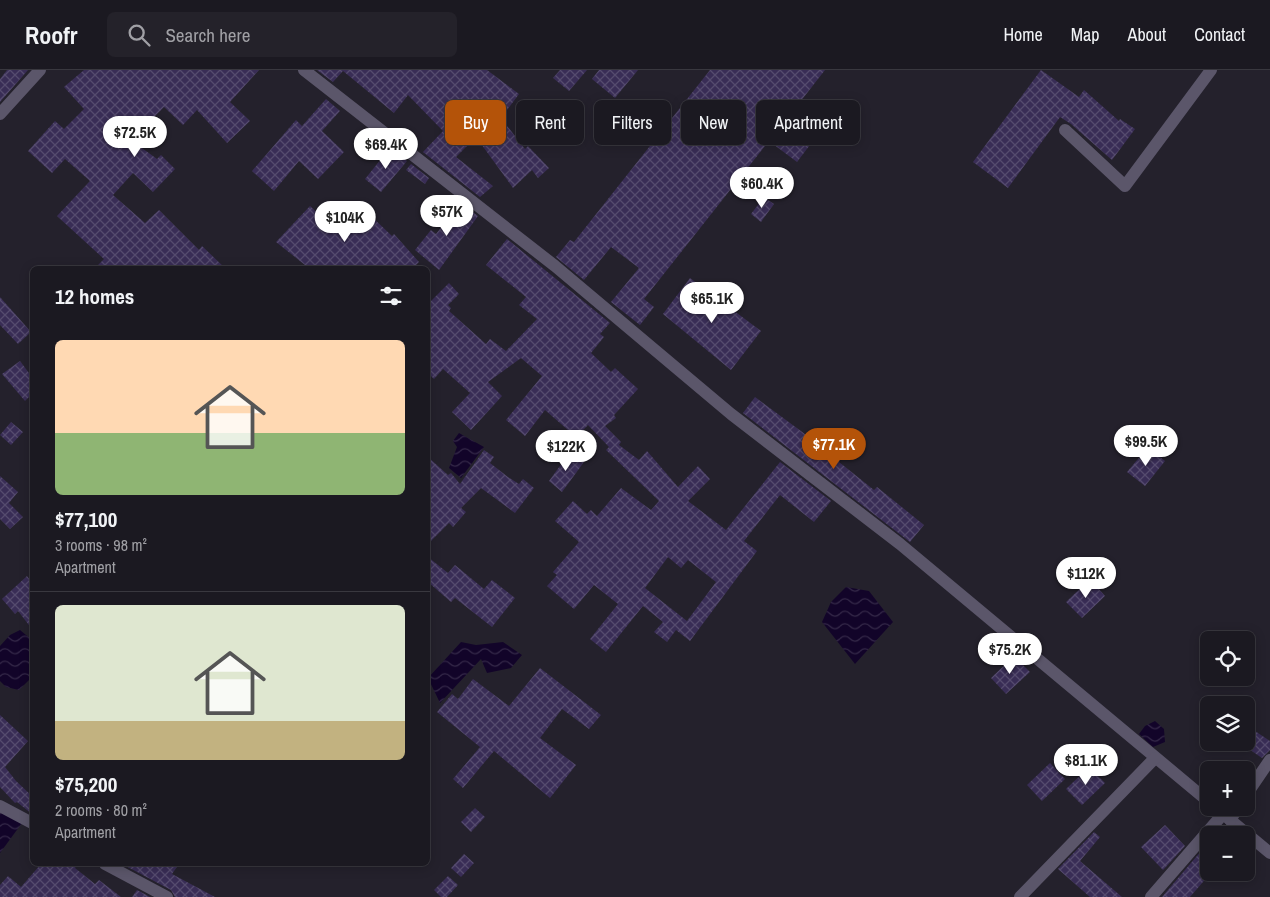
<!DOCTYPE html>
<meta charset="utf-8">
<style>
:root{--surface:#1b1921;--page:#24222a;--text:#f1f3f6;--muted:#a0a0a5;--line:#39383f;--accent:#b45309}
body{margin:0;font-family:"Archivo Narrow",sans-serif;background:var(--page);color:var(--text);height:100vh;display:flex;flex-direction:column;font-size:19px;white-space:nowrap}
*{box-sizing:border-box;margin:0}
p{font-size:16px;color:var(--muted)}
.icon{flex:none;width:28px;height:28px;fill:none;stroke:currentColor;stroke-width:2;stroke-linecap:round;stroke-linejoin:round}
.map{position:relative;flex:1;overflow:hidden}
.drawer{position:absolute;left:30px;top:196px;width:400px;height:600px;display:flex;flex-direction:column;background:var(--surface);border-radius:8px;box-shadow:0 2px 12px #0003,0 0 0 1px var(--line)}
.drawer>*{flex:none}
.banner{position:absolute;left:445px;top:30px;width:475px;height:45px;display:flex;gap:10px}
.controls{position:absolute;left:1200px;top:561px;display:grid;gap:10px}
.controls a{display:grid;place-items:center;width:55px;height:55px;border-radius:8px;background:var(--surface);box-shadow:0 2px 12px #0003,0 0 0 1px var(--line);font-size:25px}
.price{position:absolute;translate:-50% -42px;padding:0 11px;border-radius:18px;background:#fff;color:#222;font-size:16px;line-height:32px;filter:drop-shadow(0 1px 2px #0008)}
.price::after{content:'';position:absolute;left:50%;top:30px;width:15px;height:11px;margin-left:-8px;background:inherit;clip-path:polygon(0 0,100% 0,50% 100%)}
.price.on{background:var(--accent);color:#fff}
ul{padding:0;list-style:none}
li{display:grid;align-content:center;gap:10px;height:265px;padding:0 25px}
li+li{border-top:1px solid var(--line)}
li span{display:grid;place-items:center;height:155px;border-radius:8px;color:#555}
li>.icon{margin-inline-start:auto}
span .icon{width:90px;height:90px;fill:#fffc;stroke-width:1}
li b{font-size:21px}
h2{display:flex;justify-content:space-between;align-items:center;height:60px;padding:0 25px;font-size:21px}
.pill{padding:0 18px;border-radius:8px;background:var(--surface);box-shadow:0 2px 12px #0003,0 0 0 1px var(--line);font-size:18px;line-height:45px}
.pill.on{background:var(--accent);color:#fff}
header{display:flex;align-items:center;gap:30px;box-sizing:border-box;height:70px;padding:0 25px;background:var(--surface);border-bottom:1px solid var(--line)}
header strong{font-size:24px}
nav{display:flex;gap:28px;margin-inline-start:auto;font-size:18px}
.search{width:350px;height:45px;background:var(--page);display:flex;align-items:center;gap:12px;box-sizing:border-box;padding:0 18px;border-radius:8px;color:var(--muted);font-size:19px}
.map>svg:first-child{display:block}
.water{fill:url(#water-waves)}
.building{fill:url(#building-cross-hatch);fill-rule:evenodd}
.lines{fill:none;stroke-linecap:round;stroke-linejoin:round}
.minor{stroke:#5b566a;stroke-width:12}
</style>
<header>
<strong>Roofr</strong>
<div class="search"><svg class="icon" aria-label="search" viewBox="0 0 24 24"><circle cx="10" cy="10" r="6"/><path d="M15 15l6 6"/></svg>Search here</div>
<nav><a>Home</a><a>Map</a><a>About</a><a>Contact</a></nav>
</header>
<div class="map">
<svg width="1270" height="827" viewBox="0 0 1270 827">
<defs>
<pattern id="water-waves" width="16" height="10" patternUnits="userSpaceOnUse" patternTransform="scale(1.25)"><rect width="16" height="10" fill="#120429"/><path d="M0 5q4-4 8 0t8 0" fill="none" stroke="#342848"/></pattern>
<pattern id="building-cross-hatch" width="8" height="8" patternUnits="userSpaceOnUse" patternTransform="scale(1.25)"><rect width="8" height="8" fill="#392d56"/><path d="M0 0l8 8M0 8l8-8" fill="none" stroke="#554b6e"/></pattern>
</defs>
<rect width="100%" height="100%" fill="#24212c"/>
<!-- water -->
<g class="water">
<path d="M459 363 484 377 461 408 449 398 457 377 453 371Z"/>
<path d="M846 517 869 521 893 552 855 594 822 552 831 532Z"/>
<path d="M20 560 32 570V607L19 620 6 617 0 611V576L10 565Z"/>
<path d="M461 572 476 575 503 572 522 585 511 598 487 603 481 589 440 633 428 608Z"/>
<path d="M1155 651 1164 659 1165 672 1153 677 1139 664 1145 656Z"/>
<path d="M0 741 22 753 0 783Z"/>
</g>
<!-- building -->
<g class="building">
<path d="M7 0H28L0 32V9Z"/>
<path d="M84 0H259L230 32 250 51 227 73 197 40 183 55 164 37 131 70 157 89 161 85 175 99 153 122 133 103 113 125 145 153 159 140 199 180 202 176 226 199H94L104 189 57 146 90 111 65 89 52 103 28 81 55 51 64 59 84 39 64 17Z"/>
<path d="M317 0H487L519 24 501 48 525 79 528 76 549 98 538 108 532 100 513 118 476 67 456 87 493 116 480 127 423 82 443 61 408 25 394 43 343 1 333 12Z"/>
<path d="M560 0H587L569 21 553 8Z"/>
<path d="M599 0H638L615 28 592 9Z"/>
<path d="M710 0H825L786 50 813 71 797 92 769 71 644 229 654 237 640 255 611 232 639 198 611 177 584 210 556 187 570 170 574 172Z"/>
<path d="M1041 0 1079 27 1084 20 1119 51 1120 49 1135 59 1112 90 1071 54 1060 47 1008 118 973 92Z"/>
<path d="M326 29 340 41 322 61 344 82 318 109 299 91 274 121 252 101 296 50 302 56Z"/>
<path d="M390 78 407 91 381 122 365 109Z"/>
<path d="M411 94 429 108 425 114 406 100Z"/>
<path d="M764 127 774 134 761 152 751 144Z"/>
<path d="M345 132 366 152 371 146 392 166 394 164 419 192 412 199H310L276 172 310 136 326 151Z"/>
<path d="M460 132 478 146 439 200 415 180 431 160 436 164Z"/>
<path d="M507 169 610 253 600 264 604 267 591 283 611 302 615 298 638 319 614 345 616 348 605 356 621 372 619 375 639 390 647 381 678 417 698 396 710 409 688 431 726 460 780 392 831 431 814 452 780 425 744 471 757 481 690 571 676 560 667 572 654 562 663 552 643 536 606 582 590 569 618 534 594 515 574 539 547 516 557 505 553 502 579 472 555 451 573 431 587 444 591 440 597 446 621 418 651 440 659 431 606 380 609 377 588 355 576 367 545 340 525 366 506 350 542 306 521 288 488 312 502 326 471 360 452 342 470 323 443 299 434 309 428 303V234L449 213 459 224 448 235 451 238 449 241 486 274 490 269 506 281 537 249 519 235 526 227 486 195ZM668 487 681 498 688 490 716 512 687 551 645 518Z"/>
<path d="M690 208 761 261 731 300 663 244Z"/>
<path d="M0 227 31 262 18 274 0 255Z"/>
<path d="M20 291 32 307V324L25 331 2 304Z"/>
<path d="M755 327 840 390 839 392 874 420 877 417 924 455 910 472 743 343Z"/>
<path d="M11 352 23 362 11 375 0 365Z"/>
<path d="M1148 377 1165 391 1145 416 1127 402Z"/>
<path d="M484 380 494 387 490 393 508 407 519 414 523 409 534 418 515 443 481 418 461 438 466 442 453 457 449 453 428 474V387L448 405 451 403 460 414Z"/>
<path d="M570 382 584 392 562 422 549 411Z"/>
<path d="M0 406 18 422 9 433 23 447 10 459 0 449Z"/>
<path d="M428 487 448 503 455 495 484 519 492 510 515 528 492 557 455 528 451 532 428 512Z"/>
<path d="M27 506 32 513V559L18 541 15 544 2 529Z"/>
<path d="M1090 509 1105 526 1082 548 1066 532Z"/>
<path d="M1014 586 1030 602 1006 624 991 608Z"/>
<path d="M540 598 601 645 589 659 562 639 540 668 576 695 550 728 494 681 463 718 453 709 480 677 437 642 452 624 458 629 473 609 509 636Z"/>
<path d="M0 645 28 671 5 697 16 711 32 726V744L17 732 15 733 0 717Z"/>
<path d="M1246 655 1270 671V680L1262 688 1246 677Z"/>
<path d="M1050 693 1065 709 1042 731 1027 715Z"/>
<path d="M1089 697 1105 713 1082 735 1066 719Z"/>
<path d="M475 738 485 747 471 762 461 752Z"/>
<path d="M1165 755 1185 776 1163 800 1141 777Z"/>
<path d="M1094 762 1100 767 1080 791 1122 827H1090L1058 799Z"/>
<path d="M1202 780 1209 785V805L1190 827H1162Z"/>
<path d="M464 784 474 793 461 807 451 798Z"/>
<path d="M41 794H77L75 798 95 814 99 810 121 827H0V815L8 806 21 817Z"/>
<path d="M122 794H179L172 804 215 827H175L171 820Z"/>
<path d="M448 806 458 815 447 827H441L434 820Z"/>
<path d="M137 820 150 827H132Z"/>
</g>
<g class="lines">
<!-- minor -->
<g class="minor">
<path d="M304 0 555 196 731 344 900 474 1209 732"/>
<path d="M0 44 40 0"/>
<path d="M1065 60 1125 116 1211 0"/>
<path d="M1246 725 1270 690"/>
<path d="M0 736 32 753"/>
<path d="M1216 738 1270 783"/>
<path d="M1230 750 1238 738"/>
<path d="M105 794 167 827"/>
<path d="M1020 827 1155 688"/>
<path d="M1151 827 1223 744"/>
</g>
</g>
</svg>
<div class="controls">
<a><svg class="icon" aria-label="locate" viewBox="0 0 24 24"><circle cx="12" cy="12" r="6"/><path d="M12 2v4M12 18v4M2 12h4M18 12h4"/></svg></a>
<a><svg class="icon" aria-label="layers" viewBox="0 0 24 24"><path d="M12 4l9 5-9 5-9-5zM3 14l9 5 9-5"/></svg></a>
<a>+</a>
<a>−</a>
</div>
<b class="price" style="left:135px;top:88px">$72.5K</b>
<b class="price" style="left:386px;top:100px">$69.4K</b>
<b class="price" style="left:762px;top:139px">$60.4K</b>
<b class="price" style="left:447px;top:167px">$57K</b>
<b class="price" style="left:345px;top:173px">$104K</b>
<b class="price" style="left:712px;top:254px">$65.1K</b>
<b class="price" style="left:1146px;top:397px">$99.5K</b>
<b class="price on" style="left:834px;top:400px">$77.1K</b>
<b class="price" style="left:566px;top:402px">$122K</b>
<b class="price" style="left:1086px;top:529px">$112K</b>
<b class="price" style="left:1010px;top:605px">$75.2K</b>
<b class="price" style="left:1086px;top:716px">$81.1K</b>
<div class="banner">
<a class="pill on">Buy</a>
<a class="pill">Rent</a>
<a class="pill">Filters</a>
<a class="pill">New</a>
<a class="pill">Apartment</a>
</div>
<section class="drawer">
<h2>12 homes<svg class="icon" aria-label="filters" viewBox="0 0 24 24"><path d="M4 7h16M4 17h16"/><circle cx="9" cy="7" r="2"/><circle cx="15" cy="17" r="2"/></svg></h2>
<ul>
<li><span style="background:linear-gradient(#ffd9b3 60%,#8fb573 0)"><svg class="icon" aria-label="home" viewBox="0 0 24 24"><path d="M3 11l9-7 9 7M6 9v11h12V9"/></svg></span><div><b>$77,100</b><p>3 rooms · 98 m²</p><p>Apartment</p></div></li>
<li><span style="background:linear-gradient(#dfe7d0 75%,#c2b280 0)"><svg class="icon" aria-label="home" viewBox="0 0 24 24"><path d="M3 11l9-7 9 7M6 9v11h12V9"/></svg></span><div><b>$75,200</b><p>2 rooms · 80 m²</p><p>Apartment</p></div></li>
</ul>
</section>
</div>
